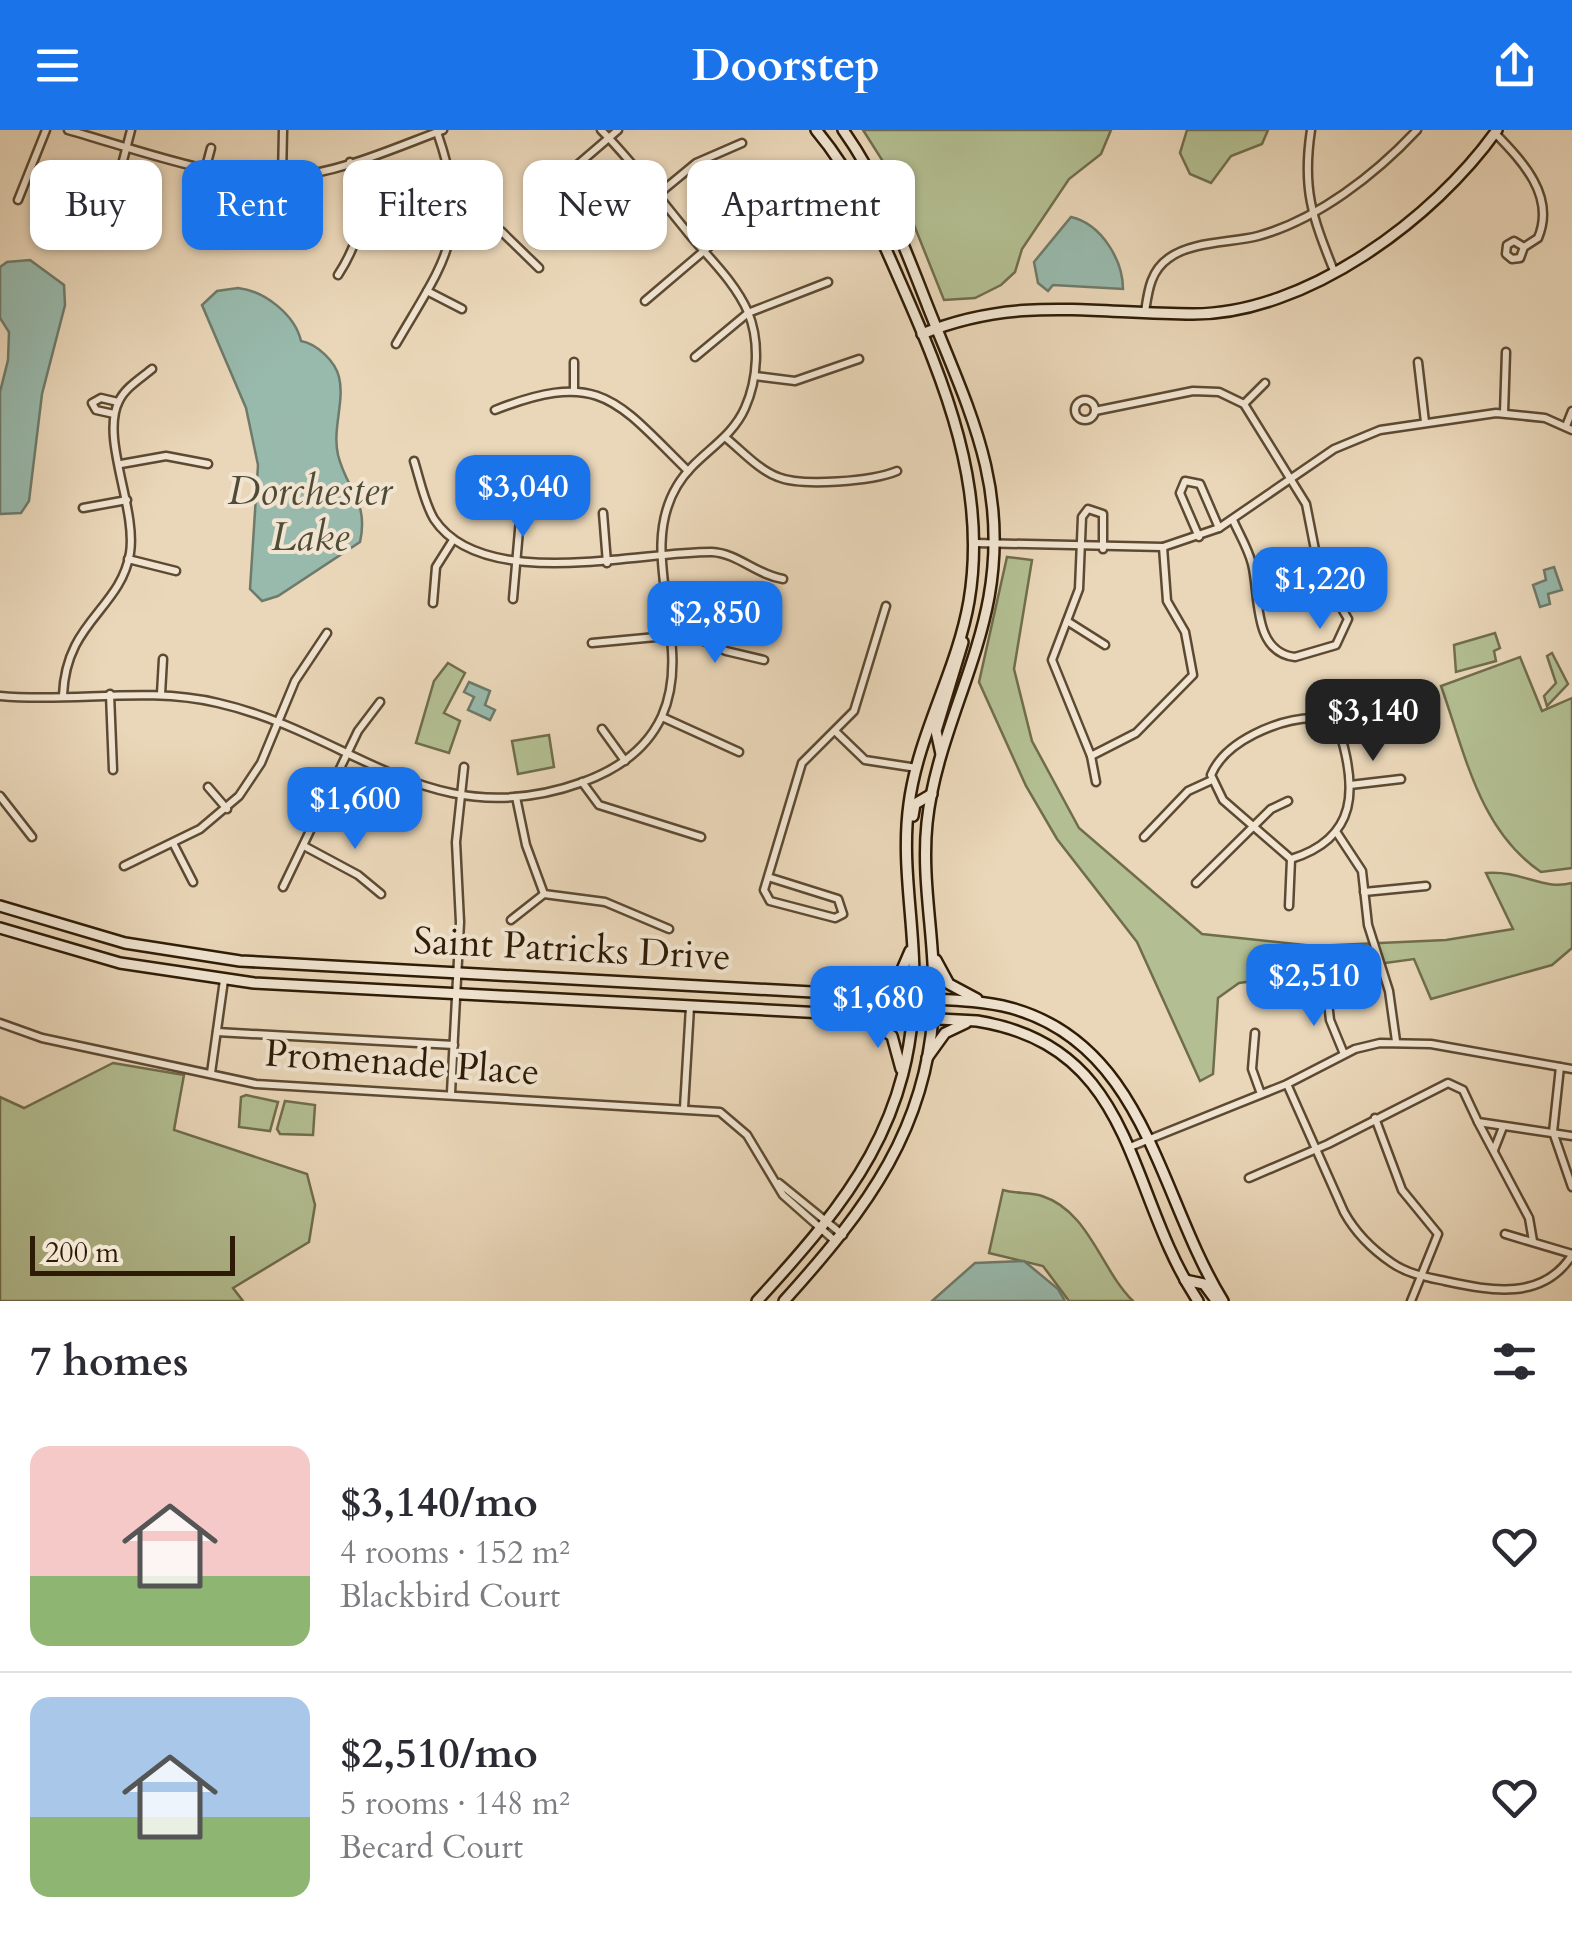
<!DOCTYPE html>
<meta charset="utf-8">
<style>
:root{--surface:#fff;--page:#f7f7f7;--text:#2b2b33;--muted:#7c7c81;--line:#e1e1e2;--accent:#1a73e8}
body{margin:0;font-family:Cardo,serif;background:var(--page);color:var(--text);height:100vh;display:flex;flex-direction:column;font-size:38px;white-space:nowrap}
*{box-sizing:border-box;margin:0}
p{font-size:32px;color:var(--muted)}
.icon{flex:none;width:55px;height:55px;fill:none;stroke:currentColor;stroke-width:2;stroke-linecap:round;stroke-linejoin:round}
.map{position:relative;height:1171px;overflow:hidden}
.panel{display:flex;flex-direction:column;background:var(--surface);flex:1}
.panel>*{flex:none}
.banner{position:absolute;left:30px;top:30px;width:1000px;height:90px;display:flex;gap:20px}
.scale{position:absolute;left:30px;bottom:25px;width:205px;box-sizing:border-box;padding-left:10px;border:5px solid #2e1b05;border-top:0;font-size:28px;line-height:35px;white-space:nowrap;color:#2e1b05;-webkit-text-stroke:8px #f1e5d2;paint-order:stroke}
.price{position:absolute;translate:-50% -85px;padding:0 22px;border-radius:20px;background:var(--accent);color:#fff;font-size:32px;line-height:65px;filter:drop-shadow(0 2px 5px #0008)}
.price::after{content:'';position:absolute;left:50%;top:60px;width:30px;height:22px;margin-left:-15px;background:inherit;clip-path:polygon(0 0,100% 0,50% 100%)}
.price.selected{background:#222;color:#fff}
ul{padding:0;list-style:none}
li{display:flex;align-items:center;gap:30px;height:250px;padding:0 30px}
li+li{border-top:2px solid var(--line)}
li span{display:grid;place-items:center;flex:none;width:280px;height:200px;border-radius:20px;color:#555}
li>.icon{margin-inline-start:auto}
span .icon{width:120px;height:120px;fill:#fffc;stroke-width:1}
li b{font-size:42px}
h2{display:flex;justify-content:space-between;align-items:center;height:120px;padding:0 30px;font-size:42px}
.pill{padding:0 35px;border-radius:20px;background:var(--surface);box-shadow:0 2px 8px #0004;font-size:35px;line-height:90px}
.pill.selected{background:var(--accent);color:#fff}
header{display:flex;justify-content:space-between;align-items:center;height:130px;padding:0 30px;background:var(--accent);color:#fff;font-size:45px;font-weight:700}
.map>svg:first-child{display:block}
.green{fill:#b3bf92;stroke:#706d4c;stroke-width:2.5}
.water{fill:#98baad;stroke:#6e7a6a;stroke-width:2.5}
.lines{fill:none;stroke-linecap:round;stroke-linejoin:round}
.street-casing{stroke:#5d4a32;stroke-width:11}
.secondary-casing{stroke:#2e1b05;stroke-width:14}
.street{stroke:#f1e5d2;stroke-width:6}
.secondary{stroke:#f1e5d2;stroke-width:9}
.labels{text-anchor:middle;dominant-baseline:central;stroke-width:8;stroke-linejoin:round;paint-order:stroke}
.street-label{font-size:38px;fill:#2e1b05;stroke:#f1e5d2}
.water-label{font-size:40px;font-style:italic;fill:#4e4b37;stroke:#f1e5d2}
</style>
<header><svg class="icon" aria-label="menu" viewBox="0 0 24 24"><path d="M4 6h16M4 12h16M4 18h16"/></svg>Doorstep<svg class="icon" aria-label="share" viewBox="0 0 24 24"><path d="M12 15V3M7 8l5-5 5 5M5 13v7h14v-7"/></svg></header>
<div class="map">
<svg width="1572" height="1171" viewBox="0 0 1572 1171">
<rect width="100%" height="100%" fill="#ead7b9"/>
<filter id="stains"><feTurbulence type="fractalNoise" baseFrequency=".002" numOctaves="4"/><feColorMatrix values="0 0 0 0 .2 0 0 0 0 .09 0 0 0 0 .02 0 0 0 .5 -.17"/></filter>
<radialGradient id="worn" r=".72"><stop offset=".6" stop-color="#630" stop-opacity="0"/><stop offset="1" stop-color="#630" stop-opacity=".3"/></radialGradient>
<!-- green -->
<g class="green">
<path d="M863 0H1111L1101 24 1069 49 1022 119 1015 142 1001 155 975 168 944 170 898 55Z"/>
<path d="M1187 0H1268L1262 14 1231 26 1211 53 1190 44 1180 23Z"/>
<path d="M1007 427 1032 430 1014 539 1032 611 1079 698 1202 804 1314 816 1446 810 1513 799 1486 743C1522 740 1543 761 1572 753V818L1552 835 1431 869 1414 829 1239 853 1218 868 1213 944 1200 951 1137 812 1057 709 1026 656 979 552Z"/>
<path d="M1495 503 1500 518 1494 521 1496 531 1456 542 1454 515Z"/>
<path d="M1552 523 1568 554 1547 576 1544 566 1556 553 1547 526Z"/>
<path d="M1520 527 1542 581 1572 568V738L1541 742C1479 700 1465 623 1441 556Z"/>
<path d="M448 533 465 543 444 583 460 591 449 623 416 613 434 551Z"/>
<path d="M549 605 554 637 518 644 512 611Z"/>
<path d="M113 933 184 945 174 1000 307 1044 315 1075 309 1112 233 1158 243 1171H0V967L24 978Z"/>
<path d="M246 965 278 972 270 1001 239 997 241 967Z"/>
<path d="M285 971 315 975 313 1005 280 1004 277 999Z"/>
<path d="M1003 1060C1016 1064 1030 1062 1042 1066 1089 1081 1101 1140 1133 1171H1069L1043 1136 989 1123Z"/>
</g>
<!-- water -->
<g class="water">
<path d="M1071 87C1102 94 1123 131 1123 159L1053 155 1048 161 1038 153 1034 132Z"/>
<path d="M30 130 64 155 65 175 42 264 29 371 21 383 0 384V262L8 230 9 202 0 188V137L7 132Z"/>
<path d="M238 158C265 161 295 185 301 211 317 214 335 231 339 247 345 271 332 299 338 325 347 361 369 371 360 412L278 466 262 471 250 459 258 335 246 278 202 175 217 161Z"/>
<path d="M1554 437 1562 460 1548 464 1550 474 1540 477 1533 455 1546 450 1544 440Z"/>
<path d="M469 552 490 561 485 575 495 580 490 590 468 580 474 567 464 562Z"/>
<path d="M1024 1131 1058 1159 1065 1171H932L975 1133Z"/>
</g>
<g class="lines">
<defs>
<g id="street">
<path d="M68 0C129 17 226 53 287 47 340 43 394 18 443 0"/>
<path d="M1311 0C1302 59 1312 86 1334 141"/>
<path d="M1495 3C1522 31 1556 66 1538 108L1524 117 1520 128 1512 129 1506 124 1507 115 1514 111 1524 117"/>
<path d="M211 18 200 59 202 84 220 99 236 102"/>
<path d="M568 43 618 0"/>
<path d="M282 48 283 0"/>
<path d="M18 70 46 0"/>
<path d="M108 88 131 0"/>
<path d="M455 91 501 101 539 138"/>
<path d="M616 99 696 33 742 13"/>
<path d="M338 145C364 105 366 76 350 32"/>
<path d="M427 161 462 179"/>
<path d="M645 171 725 103 792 76"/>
<path d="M1145 182C1148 162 1150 141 1169 128 1192 111 1231 113 1258 106 1317 90 1376 44 1417 0"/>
<path d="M396 214C446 128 472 103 437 2"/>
<path d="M695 227 748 183 828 152"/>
<path d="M574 232V260"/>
<path d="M1418 232 1425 292"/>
<path d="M755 246 795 251 859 229"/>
<circle cx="1085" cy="280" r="10"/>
<path d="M1244 274 1265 253"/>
<path d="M495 280C600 239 616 270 688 341"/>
<path d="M1095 281 1193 261 1219 262 1244 274 1306 374 1319 440 1348 489 1336 515 1295 527C1252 522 1260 465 1252 434 1248 418 1239 404 1233 390"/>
<path d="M1504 283 1506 222"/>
<path d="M114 284 96 280 92 273 101 268 118 272"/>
<path d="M1566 296 1572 281"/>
<path d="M726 308C742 321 759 340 778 347 802 357 873 351 897 341"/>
<path d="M414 331C420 350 424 372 434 389 483 463 639 421 712 422 737 423 757 445 783 449"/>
<path d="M121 334 166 326 208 334"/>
<path d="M83 378 127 370"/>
<path d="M603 383 607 433"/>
<path d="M1199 407 1180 363 1185 351 1200 354 1219 398"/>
<path d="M975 413 1163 417 1219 398 1334 319 1380 300 1496 283 1545 288 1572 300"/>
<path d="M1103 419V384L1088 379 1082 387 1079 459 1052 530 1091 626 1136 603 1193 545 1185 502 1167 471 1163 417"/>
<path d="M128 429 176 441"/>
<path d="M513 469 522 366"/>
<path d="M433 473 436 437 453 410"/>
<path d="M1067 491 1105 515"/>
<path d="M592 513 688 504 726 521 764 530"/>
<path d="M110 564 113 640"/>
<path d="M161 564 163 529"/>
<path d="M63 565C66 491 120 480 130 423 137 378 100 308 119 271 125 258 141 248 152 239"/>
<path d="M0 566C73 573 145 556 218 573 354 604 431 707 583 652 616 640 647 619 662 586 695 512 635 426 677 356 695 325 730 312 745 278 758 249 760 211 748 182 735 152 709 128 689 104 660 69 633 32 601 0"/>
<path d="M662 587 739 622"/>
<path d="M1313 588 1339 600C1357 657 1359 708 1291 729L1223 670 1211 645C1225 611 1278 589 1313 588Z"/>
<path d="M602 599 625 631"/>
<path d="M1339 600 1373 578"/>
<path d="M836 602 865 630 917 638"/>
<path d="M1091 626 1096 652"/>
<path d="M582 652 599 675 701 707"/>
<path d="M1350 655 1401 649"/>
<path d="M208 657 227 679"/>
<path d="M0 666 32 707"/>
<path d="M516 667 526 715 544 764 605 772 669 799"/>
<path d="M1337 703 1362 741 1368 795 1389 861 1396 911"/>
<path d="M1144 707 1188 661 1212 650"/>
<path d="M173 713 193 752"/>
<path d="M304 716 358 745 381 764"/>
<path d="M124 736 200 699 239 666 261 633 295 551 327 503"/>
<path d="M768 747 838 769 843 784 835 788 770 771 764 760 802 633 854 581 886 476"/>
<path d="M1196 753 1271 679 1288 671"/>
<path d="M283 757 358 601 380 572"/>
<path d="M1364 762 1426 756"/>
<path d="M1289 776 1291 729"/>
<path d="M511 790 544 764"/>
<path d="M1327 864 1330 890 1344 924"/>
<path d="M0 893 42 908 256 954 720 982 747 1005 783 1065 835 1111"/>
<path d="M217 902 454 915"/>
<path d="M1255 903 1252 939 1261 964"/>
<path d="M1560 937 1553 1002 1572 1057"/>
<path d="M211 943 224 850"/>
<path d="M1287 954 1344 1082C1355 1102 1373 1120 1392 1133 1408 1144 1426 1147 1445 1151 1491 1161 1543 1171 1572 1125"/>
<path d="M451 963 460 792 456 712 464 637"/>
<path d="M684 978 690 877"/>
<path d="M1375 988 1402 1060 1438 1104 1411 1171"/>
<path d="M1478 992 1529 1088 1533 1111"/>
<path d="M1130 1017 1287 954 1355 919 1380 913 1431 914 1572 939"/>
<path d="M1494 1020 1503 997"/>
<path d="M1249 1048 1328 1014 1448 953 1463 960 1478 992 1572 1006"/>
<path d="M779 1053 843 1105"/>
<path d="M1505 1104 1572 1124"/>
</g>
<g id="secondary">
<path d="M922 204C1017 165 1095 184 1193 184 1306 184 1434 89 1497 0"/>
<path d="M941 624 936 601 963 512"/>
<path d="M913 686 915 674 932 664"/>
<path d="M0 776 125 813 240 831 904 867C939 870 976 869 1011 878 1146 915 1159 1068 1223 1171"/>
<path d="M0 798 120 833 254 853 977 891C1138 917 1125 1061 1198 1171"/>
<path d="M936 830 949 854 977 869"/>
<path d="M874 863 897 851 910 821"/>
<path d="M868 889 892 906 901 939"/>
<path d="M927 928 945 903 966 893"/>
<path d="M1185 1150 1204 1154 1215 1169"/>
<path d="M757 1171C848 1072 915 990 914 848 914 790 901 732 909 674 918 604 957 541 969 471 988 358 945 253 900 151 877 98 854 45 816 0"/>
<path d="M784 1171C866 1080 931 996 934 867 935 809 921 751 927 693 935 615 975 544 989 467 1009 354 968 278 928 177 904 116 881 53 843 0"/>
</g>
</defs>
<!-- street casing -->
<use href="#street" class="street-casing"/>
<!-- secondary casing -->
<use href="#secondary" class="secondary-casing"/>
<!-- street -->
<use href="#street" class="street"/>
<!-- secondary -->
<use href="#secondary" class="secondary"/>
</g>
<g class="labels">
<!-- street labels -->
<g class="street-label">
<text transform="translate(572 819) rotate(3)">Saint Patricks Drive</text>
<text transform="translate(402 933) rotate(4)">Promenade Place</text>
</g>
<!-- water labels -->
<g class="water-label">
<text x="310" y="361">Dorchester<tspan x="310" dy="46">Lake</tspan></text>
</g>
</g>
<rect width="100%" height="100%" filter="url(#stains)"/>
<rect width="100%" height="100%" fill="url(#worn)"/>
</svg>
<div class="scale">200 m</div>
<b class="price" style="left:523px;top:410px">$3,040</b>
<b class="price" style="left:1320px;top:502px">$1,220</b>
<b class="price" style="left:715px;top:536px">$2,850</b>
<b class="price selected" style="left:1373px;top:634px">$3,140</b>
<b class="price" style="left:355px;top:722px">$1,600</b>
<b class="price" style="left:1314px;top:899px">$2,510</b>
<b class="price" style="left:878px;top:921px">$1,680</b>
<div class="banner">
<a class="pill">Buy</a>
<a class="pill selected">Rent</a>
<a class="pill">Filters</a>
<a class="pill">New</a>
<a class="pill">Apartment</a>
</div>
</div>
<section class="panel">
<h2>7 homes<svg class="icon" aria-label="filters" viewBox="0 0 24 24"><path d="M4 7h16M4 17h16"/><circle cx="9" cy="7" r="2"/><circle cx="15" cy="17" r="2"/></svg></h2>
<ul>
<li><span style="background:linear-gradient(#f6c9c9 65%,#8fb573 0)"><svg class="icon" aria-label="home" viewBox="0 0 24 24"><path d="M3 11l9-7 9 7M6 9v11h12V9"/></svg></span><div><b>$3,140/mo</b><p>4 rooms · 152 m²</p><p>Blackbird Court</p></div><svg class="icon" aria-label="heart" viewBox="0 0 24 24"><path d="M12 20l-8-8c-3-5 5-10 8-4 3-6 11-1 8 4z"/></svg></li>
<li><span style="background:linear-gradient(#a9c7e8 60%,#8fb573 0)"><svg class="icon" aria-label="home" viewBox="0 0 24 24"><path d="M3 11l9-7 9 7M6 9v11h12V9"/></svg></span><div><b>$2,510/mo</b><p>5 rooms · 148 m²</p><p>Becard Court</p></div><svg class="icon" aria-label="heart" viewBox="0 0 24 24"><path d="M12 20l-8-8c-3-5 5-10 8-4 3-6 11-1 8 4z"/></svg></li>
</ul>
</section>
